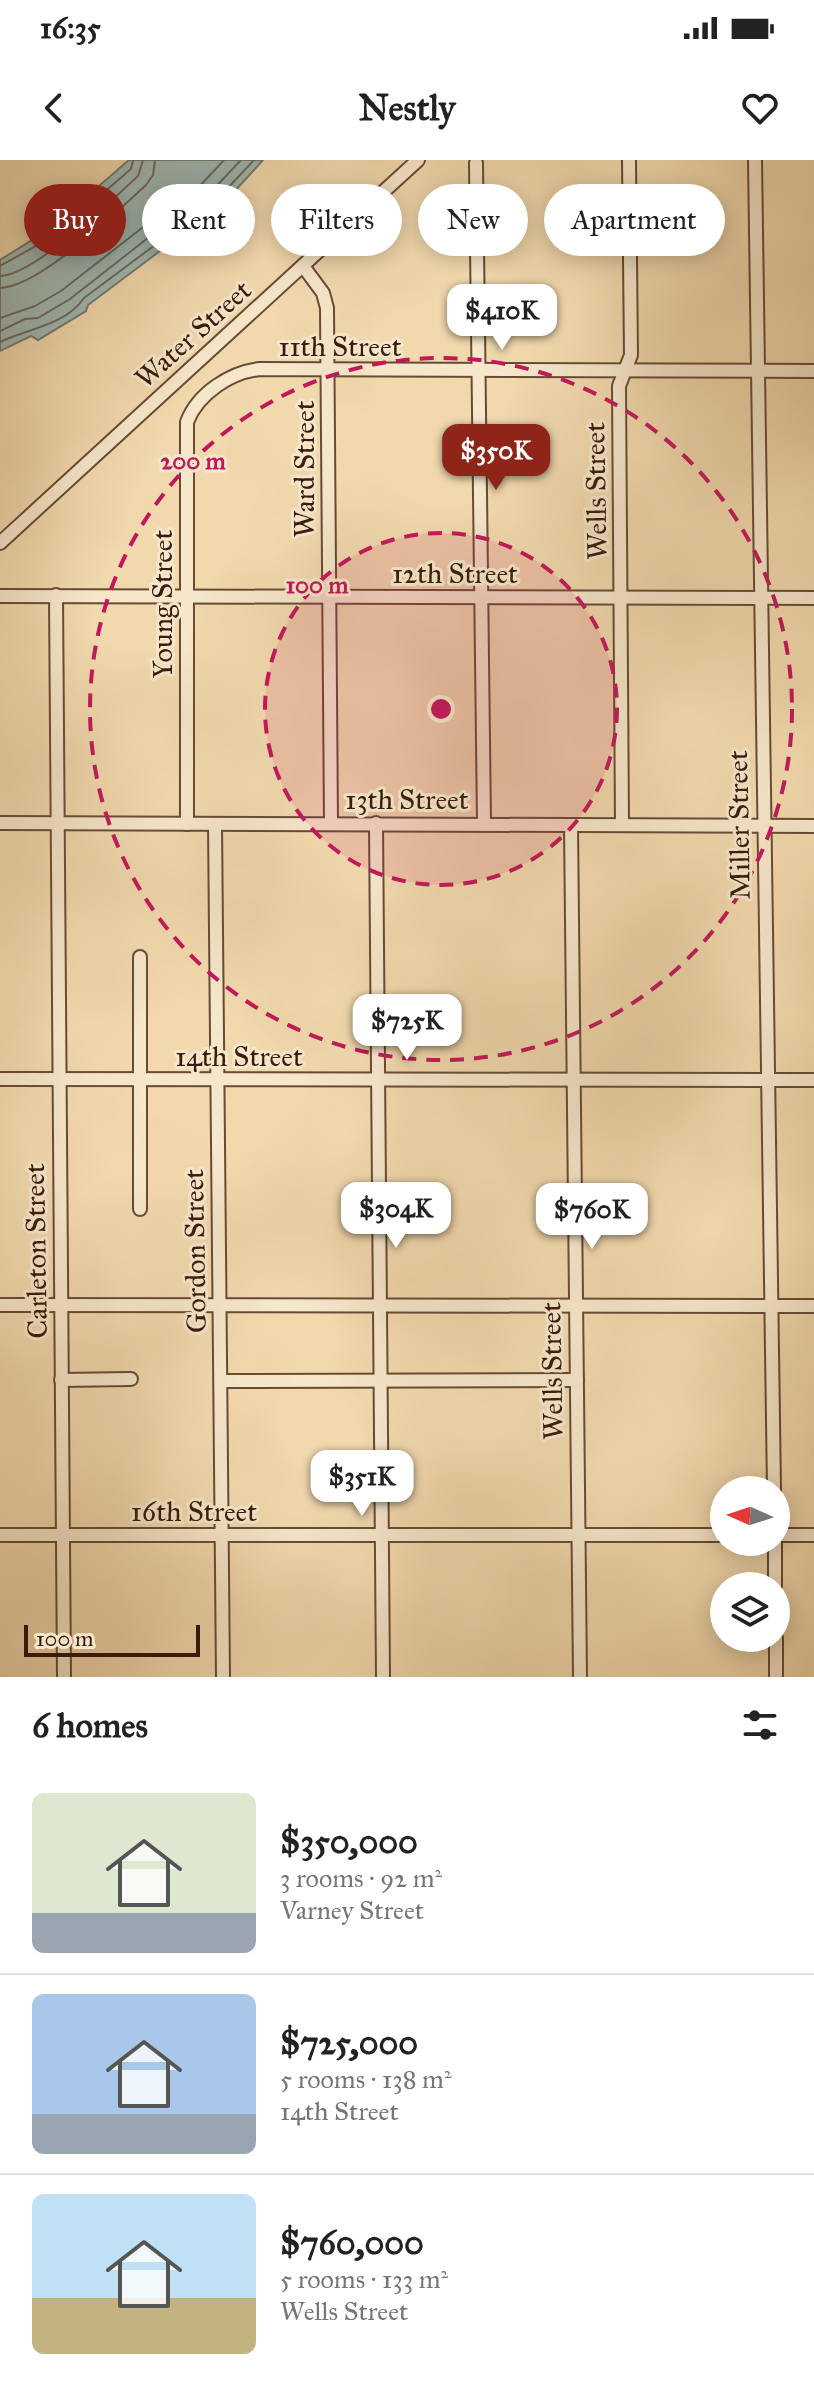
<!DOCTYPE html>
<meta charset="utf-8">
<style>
:root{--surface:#fff;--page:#f6f6f6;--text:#222;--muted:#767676;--line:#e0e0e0;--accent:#8f2418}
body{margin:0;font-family:"IM FELL Great Primer",serif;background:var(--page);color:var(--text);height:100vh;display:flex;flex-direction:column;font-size:30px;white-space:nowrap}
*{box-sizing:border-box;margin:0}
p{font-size:26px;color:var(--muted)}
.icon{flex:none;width:44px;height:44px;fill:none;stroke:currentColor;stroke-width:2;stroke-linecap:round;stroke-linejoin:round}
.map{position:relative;height:1517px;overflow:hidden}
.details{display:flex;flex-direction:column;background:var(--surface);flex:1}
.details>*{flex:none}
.banner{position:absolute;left:24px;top:24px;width:766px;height:72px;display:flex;gap:16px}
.needle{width:52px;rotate:273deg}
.controls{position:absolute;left:710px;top:1316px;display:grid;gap:16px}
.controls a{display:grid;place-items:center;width:80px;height:80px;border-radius:50%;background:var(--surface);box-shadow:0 4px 20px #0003;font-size:40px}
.scale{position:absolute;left:24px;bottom:20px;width:176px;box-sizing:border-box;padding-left:8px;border:4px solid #391c0d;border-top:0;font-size:22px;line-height:28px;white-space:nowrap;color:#391c0d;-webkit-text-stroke:6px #f6e6ca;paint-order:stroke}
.price{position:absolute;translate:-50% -68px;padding:0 18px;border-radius:16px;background:#fff;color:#222;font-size:26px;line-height:52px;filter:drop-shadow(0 2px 4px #0008)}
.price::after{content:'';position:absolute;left:50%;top:48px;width:24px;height:18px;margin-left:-12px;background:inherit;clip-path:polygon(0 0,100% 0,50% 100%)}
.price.current{background:var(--accent);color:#fff}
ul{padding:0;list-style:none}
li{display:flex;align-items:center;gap:24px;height:200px;padding:0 32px}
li+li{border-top:2px solid var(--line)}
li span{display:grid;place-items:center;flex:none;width:224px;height:160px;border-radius:12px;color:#555}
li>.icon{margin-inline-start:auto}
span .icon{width:96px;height:96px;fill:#fffc;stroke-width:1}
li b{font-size:34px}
h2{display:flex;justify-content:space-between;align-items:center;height:96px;padding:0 32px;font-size:34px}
.pill{padding:0 28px;border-radius:36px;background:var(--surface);box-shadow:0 4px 20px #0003;font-size:28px;line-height:72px}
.pill.current{background:var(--accent);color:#fff}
.status{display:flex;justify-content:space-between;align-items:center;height:56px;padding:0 40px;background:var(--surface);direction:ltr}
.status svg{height:22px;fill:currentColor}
header{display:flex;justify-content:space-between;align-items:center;height:104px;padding:0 32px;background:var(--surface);font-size:36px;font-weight:700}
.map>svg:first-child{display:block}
.water{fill:#9eb8b4;stroke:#767a71;stroke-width:2}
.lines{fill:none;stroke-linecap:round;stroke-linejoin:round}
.shore{stroke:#6c6a60;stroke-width:2}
.minor-casing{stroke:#674b35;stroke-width:16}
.minor{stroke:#f6e6ca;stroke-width:12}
.ring{fill:none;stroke:#c2185b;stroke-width:4;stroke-dasharray:14 10}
.labels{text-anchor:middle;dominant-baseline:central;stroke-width:6;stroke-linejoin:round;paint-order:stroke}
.street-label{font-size:28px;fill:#391c0d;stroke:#f6e6ca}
.centre{fill:#c2185b;stroke:#f6e6ca;stroke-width:4}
.ring-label{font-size:24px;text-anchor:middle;font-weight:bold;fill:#c2185b;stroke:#f6e6ca;stroke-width:6;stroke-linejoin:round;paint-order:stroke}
</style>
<div class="status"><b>16:35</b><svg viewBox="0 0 49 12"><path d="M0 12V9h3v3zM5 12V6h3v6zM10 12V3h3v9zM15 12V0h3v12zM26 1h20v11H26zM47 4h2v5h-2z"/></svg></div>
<header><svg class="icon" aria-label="back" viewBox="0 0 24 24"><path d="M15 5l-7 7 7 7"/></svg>Nestly<svg class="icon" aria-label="heart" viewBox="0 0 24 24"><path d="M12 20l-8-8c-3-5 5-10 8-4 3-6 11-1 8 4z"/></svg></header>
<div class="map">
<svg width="814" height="1517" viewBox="0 0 814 1517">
<rect width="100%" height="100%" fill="#f1d8ad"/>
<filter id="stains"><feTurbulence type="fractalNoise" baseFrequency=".0025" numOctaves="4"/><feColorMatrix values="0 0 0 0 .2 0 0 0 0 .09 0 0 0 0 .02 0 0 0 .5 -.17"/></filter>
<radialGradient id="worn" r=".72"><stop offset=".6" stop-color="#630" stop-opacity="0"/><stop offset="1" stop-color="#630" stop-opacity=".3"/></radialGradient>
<!-- water -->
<path class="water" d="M129 0H263L184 87 171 93 164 88 88 145 86 151 38 180 31 176 0 191V100L48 70Z"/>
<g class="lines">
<!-- shore -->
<g class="shore">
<path d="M0 106 52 77 131 9 133 0"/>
<path d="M0 116C34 115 111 41 138 16L143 0"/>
<path d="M0 128C39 127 117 52 146 25L153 15 155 0"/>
<path d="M0 158 35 146 61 131 147 64 170 58 224 0"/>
<path d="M0 171 25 159 38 158 70 139 153 74 174 71 241 0"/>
<path d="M0 182C27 169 66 165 84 138L159 82 179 80 254 0"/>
</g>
<defs>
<g id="minor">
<path d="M755 0 774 1330"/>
<path d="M476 3 484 663"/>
<path d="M303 106 323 133 327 148 331 663"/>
<path d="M0 383 418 0"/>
<path d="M56 435 64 1517"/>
<path d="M0 436 814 438"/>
<path d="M0 663 814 666"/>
<path d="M376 663 383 1517"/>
<path d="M187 664V262C198 233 231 212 260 209L814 211"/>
<path d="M215 664 223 1517"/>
<path d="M571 665 580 1517"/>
<path d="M622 665 619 226 631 195 629 0"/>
<path d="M0 919 814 920"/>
<path d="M140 1049V797"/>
<path d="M0 1145 814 1146"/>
<path d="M61 1220 131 1219"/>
<path d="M221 1221 577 1220"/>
<path d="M0 1375H724"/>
<path d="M776 1375H814"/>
<path d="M775 1382V1426"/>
<path d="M776 1478V1517"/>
</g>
</defs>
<!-- minor casing -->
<use href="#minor" class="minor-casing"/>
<!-- minor -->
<use href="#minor" class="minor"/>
</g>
<!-- distance rings -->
<circle cx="441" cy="549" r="176" fill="#c2185b" fill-opacity=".12"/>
<g class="ring">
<circle cx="441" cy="549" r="176"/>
<circle cx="441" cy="549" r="351"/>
</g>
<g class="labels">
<!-- street labels -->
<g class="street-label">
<text transform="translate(193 174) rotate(-42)">Water Street</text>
<text x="340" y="186">11th Street</text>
<text transform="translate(304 309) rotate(-90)">Ward Street</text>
<text transform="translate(596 331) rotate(-91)">Wells Street</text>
<text x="455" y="413">12th Street</text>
<text transform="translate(162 444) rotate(-90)">Young Street</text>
<text x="407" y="639">13th Street</text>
<text transform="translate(739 665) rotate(-91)">Miller Street</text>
<text x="239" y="896">14th Street</text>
<text transform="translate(36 1091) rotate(-91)">Carleton Street</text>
<text transform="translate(195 1091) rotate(-91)">Gordon Street</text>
<text transform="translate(552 1211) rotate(-91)">Wells Street</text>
<text x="194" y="1351">16th Street</text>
</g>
</g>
<circle cx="441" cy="549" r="12" class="centre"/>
<g class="ring-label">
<text x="193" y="309">200 m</text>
<text x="317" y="433">100 m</text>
</g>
<rect width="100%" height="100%" filter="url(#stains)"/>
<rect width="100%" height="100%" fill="url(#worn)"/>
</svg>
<div class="controls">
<a><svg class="needle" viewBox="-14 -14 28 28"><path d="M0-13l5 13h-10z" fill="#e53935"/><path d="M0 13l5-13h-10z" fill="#767676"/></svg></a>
<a><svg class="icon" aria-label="layers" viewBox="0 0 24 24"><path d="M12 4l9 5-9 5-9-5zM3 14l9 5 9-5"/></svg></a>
</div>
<div class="scale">100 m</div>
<b class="price" style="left:502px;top:192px">$410K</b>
<b class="price current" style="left:496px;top:332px">$350K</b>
<b class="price" style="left:407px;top:902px">$725K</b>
<b class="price" style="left:396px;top:1090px">$304K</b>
<b class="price" style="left:592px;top:1091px">$760K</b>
<b class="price" style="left:362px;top:1358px">$351K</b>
<div class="banner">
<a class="pill current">Buy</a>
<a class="pill">Rent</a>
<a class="pill">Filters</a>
<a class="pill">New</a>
<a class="pill">Apartment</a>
</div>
</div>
<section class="details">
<h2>6 homes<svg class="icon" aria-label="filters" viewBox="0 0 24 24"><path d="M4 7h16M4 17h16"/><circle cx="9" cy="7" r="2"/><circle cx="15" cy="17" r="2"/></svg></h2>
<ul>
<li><span style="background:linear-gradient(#dfe7d0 75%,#9aa5b1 0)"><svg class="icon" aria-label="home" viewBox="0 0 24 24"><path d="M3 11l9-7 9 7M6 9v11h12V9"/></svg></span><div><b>$350,000</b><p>3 rooms · 92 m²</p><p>Varney Street</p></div></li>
<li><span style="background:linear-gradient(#a9c7e8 75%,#9aa5b1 0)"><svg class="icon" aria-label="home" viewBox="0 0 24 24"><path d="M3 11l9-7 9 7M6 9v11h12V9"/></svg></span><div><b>$725,000</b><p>5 rooms · 138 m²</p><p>14th Street</p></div></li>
<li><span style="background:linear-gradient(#bfe0f5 65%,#c2b280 0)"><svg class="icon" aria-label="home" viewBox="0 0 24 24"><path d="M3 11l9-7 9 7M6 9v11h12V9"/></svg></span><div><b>$760,000</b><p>5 rooms · 133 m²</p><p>Wells Street</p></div></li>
</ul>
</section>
